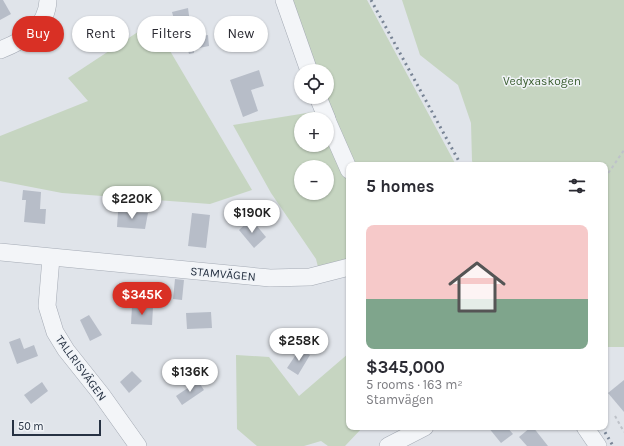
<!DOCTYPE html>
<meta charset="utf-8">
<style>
:root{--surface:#fff;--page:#f2f2f3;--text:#2b2b33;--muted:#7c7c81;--accent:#d93025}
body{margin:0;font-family:Karla,sans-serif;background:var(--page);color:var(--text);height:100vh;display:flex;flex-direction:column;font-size:15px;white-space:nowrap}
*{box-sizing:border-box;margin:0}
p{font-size:13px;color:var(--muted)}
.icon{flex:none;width:22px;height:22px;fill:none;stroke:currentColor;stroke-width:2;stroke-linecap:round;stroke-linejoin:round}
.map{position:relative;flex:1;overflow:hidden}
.drawer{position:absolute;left:346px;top:162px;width:262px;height:268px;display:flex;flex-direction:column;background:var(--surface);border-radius:8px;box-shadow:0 1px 3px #0004}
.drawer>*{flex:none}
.top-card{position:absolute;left:12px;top:16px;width:274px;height:36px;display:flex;gap:8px}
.fabs{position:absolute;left:294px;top:64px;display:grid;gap:8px}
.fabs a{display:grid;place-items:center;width:40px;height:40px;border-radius:50%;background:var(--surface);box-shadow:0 1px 3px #0004;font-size:20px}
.scale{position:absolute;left:12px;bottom:10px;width:89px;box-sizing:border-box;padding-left:4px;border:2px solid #273243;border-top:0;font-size:11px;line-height:14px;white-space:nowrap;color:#273243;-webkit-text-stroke:3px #f0f3f7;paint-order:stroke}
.price{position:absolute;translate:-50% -34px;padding:0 9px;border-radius:14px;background:#fff;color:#222;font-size:13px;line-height:26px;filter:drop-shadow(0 1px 2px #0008)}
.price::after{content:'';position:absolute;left:50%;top:24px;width:12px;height:9px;margin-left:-6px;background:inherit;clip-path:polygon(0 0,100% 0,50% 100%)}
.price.active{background:var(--accent);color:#fff}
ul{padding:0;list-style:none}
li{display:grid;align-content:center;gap:8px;height:212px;padding:0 20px}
li span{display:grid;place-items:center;height:124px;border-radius:8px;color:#555}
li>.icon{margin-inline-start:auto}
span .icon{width:72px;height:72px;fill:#fffc;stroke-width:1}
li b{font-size:17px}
h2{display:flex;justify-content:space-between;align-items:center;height:48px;padding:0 20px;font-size:17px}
.chip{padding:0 14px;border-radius:18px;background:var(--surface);box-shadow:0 1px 3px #0004;font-size:14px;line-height:36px}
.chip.active{background:var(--accent);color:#fff}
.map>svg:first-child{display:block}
.green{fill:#c6d5c1;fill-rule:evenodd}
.building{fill:#b7bdc8}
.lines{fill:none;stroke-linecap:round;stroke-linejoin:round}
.minor-casing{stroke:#a5abb5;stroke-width:18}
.path{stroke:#bec2c9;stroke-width:2;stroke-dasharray:3 3;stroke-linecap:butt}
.minor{stroke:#f3f5f8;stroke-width:17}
.rail{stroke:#788495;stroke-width:3;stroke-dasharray:2 4;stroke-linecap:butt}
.labels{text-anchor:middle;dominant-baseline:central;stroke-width:3;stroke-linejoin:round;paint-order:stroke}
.park-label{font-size:12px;fill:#3d6033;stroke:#f0f3f7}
.street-label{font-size:12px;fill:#273243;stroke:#f0f3f7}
</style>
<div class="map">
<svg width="624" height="446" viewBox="0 0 624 446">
<rect width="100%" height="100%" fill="#e0e4ea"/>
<!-- green -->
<g class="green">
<path d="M290 0H367L456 165H351L327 97V71H316Z"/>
<path d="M402 0H624V347H605V165H474L472 161 471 123 458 85 420 55Z"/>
<path d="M153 22 252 190 210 204 62 193 0 181V136L88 101 68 78Z"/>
<path d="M319 111 322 119H301V145H327V130L349 178V259L318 267 316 259 271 193 233 125ZM301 167H327V193H301Z"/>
<path d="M349 353V427H363L345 446H328L321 441 304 446H257L237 429 236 355 269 357 299 396Z"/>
</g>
<!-- building -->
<g class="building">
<path d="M0 0H3L11 14 0 20Z"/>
<path d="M188 8 192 38 208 35 209 46 194 49V53L189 54 183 33 178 34 172 12Z"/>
<path d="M259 70 264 86 251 90 258 111 243 117 230 80Z"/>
<path d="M23 190 41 192 40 209H46L45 224 24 222 26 200H22Z"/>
<path d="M118 212 148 213 145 229 117 227Z"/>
<path d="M192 213 210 215 206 248 188 246Z"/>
<path d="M251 219 266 237 254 248 239 230Z"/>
<path d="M175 279 184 280 182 300 173 299Z"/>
<path d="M119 283H128V298L119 299Z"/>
<path d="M132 306 153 307 152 325 131 324Z"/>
<path d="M211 312 212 328 187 329 186 313Z"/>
<path d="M89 315 102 335 90 341 80 320Z"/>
<path d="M20 338 24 349 34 345 38 356 17 364 9 342Z"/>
<path d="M301 350 310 355 298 375 287 368 297 353 299 354Z"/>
<path d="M132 371 142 381 129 393 120 382Z"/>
<path d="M624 380V412L608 393Z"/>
<path d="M198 381 204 390 182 405 176 396Z"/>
<path d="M42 382 48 391 31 404 24 395Z"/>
<path d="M488 427H507L513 434 501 443Z"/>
<path d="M531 427H533L548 446H527L519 437Z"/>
</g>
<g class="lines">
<defs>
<g id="minor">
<path d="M284 0 309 71"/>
<path d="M0 50C23 41 47 28 48 0"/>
<path d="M318 97 327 119"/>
<path d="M327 120 349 170"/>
<path d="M0 252 270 278 310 277 349 267"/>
<path d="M51 258 47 306 55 332 66 350 101 394 138 446"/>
<path d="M585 427 598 446"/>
<path d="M388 446 425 427"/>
</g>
</defs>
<!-- minor casing -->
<use href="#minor" class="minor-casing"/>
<!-- path -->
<g class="path">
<path d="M605 178 624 150"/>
<path d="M615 416 624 432"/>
</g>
<!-- minor -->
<use href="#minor" class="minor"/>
<!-- rail -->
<g class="rail">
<path d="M371 0 461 165"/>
<path d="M602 427 613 446"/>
</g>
</g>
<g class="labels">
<!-- park labels -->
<g class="park-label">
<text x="542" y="81">Vedyxaskogen</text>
</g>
<!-- street labels -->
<g class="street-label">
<text transform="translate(223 274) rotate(5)">STAMVÄGEN</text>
<text transform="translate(81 368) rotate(54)">TALLRISVÄGEN</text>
</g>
</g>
</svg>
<div class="fabs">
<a><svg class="icon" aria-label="locate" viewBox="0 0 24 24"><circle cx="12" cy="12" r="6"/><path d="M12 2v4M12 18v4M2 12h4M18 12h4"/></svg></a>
<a>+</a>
<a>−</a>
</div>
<div class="scale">50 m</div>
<b class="price" style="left:132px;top:220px">$220K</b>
<b class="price" style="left:252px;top:234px">$190K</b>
<b class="price active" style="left:142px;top:316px">$345K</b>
<b class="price" style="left:299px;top:362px">$258K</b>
<b class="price" style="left:190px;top:393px">$136K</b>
<div class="top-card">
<a class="chip active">Buy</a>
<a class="chip">Rent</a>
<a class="chip">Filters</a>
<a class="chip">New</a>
</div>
<section class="drawer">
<h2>5 homes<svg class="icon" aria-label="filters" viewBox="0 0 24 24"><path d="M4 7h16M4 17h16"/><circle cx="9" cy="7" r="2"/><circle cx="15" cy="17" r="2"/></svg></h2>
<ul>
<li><span style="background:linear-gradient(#f6c9c9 60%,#7fa58c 0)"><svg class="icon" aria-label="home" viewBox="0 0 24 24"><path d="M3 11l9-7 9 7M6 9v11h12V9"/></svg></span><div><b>$345,000</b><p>5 rooms · 163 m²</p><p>Stamvägen</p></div></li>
</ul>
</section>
</div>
